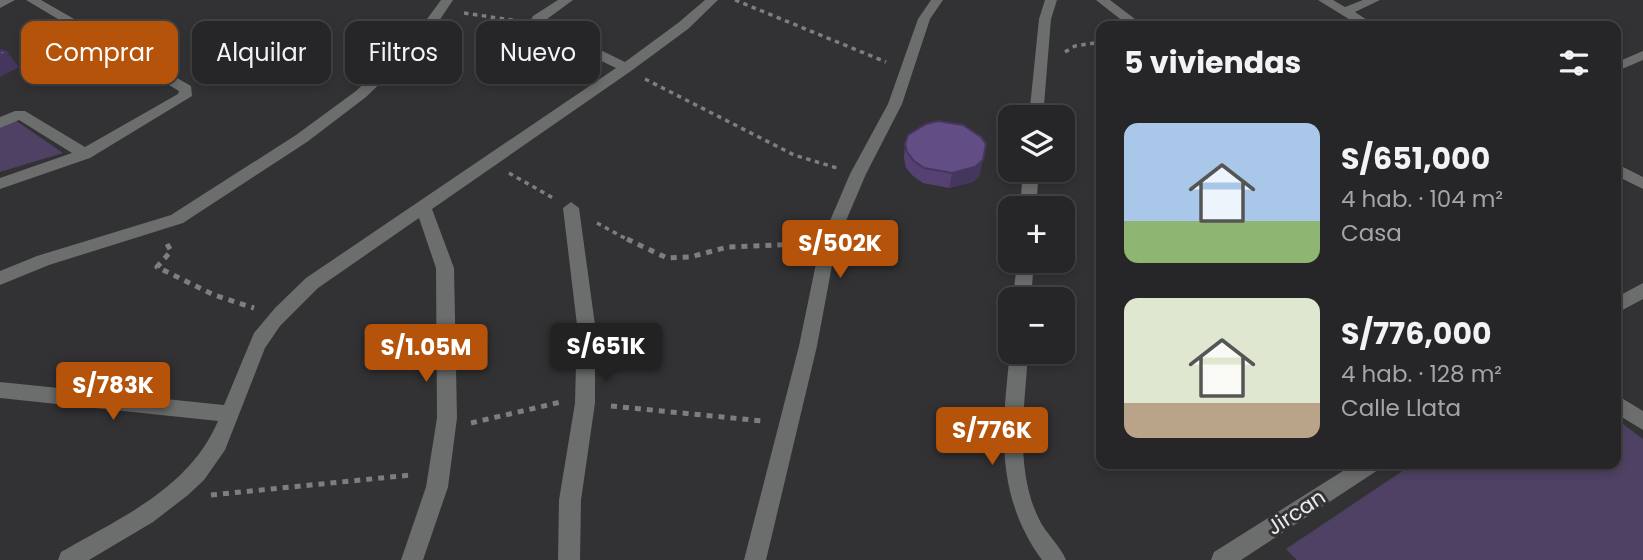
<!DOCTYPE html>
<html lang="es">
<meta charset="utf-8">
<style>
:root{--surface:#262527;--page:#2e2d2f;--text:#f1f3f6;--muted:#a4a5a7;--line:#424244;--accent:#b45309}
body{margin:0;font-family:Poppins,sans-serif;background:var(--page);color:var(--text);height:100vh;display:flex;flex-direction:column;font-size:26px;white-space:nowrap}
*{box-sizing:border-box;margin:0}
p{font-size:23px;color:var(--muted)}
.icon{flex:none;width:38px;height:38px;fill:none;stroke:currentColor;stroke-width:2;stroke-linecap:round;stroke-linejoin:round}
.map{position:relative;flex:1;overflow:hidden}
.side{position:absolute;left:1096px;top:21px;width:525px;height:448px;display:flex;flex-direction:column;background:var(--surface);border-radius:14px;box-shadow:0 4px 10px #0003,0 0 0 2px var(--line)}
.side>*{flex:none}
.top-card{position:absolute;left:21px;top:21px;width:665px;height:63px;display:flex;gap:14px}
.buttons{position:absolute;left:998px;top:105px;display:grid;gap:14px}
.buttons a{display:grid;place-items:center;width:77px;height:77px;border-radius:14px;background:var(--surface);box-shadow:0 4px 10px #0003,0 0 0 2px var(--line);font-size:35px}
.price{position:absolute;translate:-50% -60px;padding:0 16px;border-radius:7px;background:var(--accent);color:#fff;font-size:23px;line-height:46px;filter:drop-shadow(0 2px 4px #0008)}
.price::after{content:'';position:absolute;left:50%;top:42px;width:21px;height:16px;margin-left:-10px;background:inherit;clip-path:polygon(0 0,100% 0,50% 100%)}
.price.on{background:#222;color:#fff}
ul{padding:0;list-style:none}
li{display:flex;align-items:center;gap:21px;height:175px;padding:0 28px}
li span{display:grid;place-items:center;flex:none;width:196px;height:140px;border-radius:14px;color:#555}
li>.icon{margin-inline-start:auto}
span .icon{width:84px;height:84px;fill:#fffc;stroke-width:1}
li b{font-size:30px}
h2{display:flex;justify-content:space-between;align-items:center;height:84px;padding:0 28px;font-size:30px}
.tag{padding:0 24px;border-radius:14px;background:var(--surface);box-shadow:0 4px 10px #0003,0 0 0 2px var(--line);font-size:24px;line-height:63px}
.tag.on{background:var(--accent);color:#fff}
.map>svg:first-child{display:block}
.green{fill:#4f4164}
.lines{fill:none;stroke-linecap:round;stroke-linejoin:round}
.path-far1{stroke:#7e7e80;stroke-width:3.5;stroke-dasharray:4.5 4.5;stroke-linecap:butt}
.path{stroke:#7e7e80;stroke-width:5;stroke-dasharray:6 6;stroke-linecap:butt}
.minor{fill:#6c6e6d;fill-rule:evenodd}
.wall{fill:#554272}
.shaded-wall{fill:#45365d}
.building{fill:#634d85;stroke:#45365d;stroke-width:2}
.labels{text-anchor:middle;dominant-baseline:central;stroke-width:6;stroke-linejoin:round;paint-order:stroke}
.near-street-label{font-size:21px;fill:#ebebec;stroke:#323134}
</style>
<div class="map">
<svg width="1643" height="560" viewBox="0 0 1643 560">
<rect width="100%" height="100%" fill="#323134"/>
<!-- green -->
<g class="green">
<path d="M12 118 63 153 0 172V126Z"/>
<path d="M1615 418 1643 439V560H1297L1286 549 1413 464H1615Z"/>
</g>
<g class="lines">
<!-- path-far1 -->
<g class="path-far1">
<path d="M735 0 886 62"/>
<path d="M464 13 518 21"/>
<path d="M1065 52 1075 46 1101 42"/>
<path d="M645 79 794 155 837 168"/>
<path d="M509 173 553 198"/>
<path d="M597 223 630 241"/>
</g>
<!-- path -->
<g class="path">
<path d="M627 239 667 258 690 257 728 247 806 244"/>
<path d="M167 244 171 251 157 267 214 295 254 308"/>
<path d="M611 406 763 421"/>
<path d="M471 423 561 402"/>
<path d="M211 495 411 475"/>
</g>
<!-- minor -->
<g class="minor">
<path d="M0 0H15L0 8Z"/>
<path d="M26 0H41L191 86 192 96 90 158 0 189V178L72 153 19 120 0 128V117L15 111H25L85 147 178 94 179 91Z"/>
<path d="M441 0H453L429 36 366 97 307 142 183 223 49 265 0 285V271L37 256 171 215 296 135 356 91 419 30Z"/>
<path d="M558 0H573L543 22 625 62 678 23 705 0H718L688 29 631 71 432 209 454 268 457 418 448 487 423 560H401L426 487 437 418 436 268 419 218 318 288 280 326 265 348 225 450 204 480 188 495 153 522 89 560H58L61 552C120 518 190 488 218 421L0 398V382L224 405 254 333 275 308 306 278 616 68 531 27 529 24 533 16Z"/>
<path d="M931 0H943L930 19 902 104 866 174 836 244 817 346 766 560H744L799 346 820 244 850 174 888 104 918 19Z"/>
<path d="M1045 0H1057L1051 19 1043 117H1029L1039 19Z"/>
<path d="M1096 0H1110L1144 26H1129Z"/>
<path d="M1318 0H1333L1345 7 1363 0H1380L1355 12 1376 26H1360Z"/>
<path d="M1643 51V60L1615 72V63Z"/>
<path d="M1615 163 1643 177V189L1615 175Z"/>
<path d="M1023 170H1039L1036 208H1020Z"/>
<path d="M571 202 579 208 595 325V403L581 500 580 560H558L559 500 575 403 577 325 563 208Z"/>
<path d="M1017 261H1034L1031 299H1013Z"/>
<path d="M1643 283V299L1615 314V298Z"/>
<path d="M1010 352H1028C1025 406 1014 469 1039 519 1046 534 1060 545 1066 560H1042C994 494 1002 428 1010 352Z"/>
<path d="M1615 394 1643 411V430L1615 413Z"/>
<path d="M1354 464H1381L1378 470 1241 560H1211L1214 552Z"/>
</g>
</g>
<!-- wall -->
<path class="wall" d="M905 144 980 175 973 182 949 188 923 183 913 176 906 168 904 159Z"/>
<!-- shaded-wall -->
<g class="shaded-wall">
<path d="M7 52 19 67 0 77V56Z"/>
<path d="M986 144 980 175 973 182 949 188 952 173Z"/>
</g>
<!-- building -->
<g class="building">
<path d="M0 50 7 52 0 56Z"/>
<path d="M938 121 963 125 981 137 986 144 983 160 975 167 952 173 924 168 914 161 907 152 905 144 908 135 926 124Z"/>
</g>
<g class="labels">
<!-- near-street labels -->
<g class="near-street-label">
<text transform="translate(1296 512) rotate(-33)">Jircan</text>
</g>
</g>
</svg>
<div class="buttons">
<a><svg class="icon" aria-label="layers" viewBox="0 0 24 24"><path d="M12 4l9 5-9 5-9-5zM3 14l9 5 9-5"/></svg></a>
<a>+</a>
<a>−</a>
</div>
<b class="price" style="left:840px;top:280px">S/502K</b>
<b class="price on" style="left:606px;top:383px">S/651K</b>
<b class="price" style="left:426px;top:384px">S/1.05M</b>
<b class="price" style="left:113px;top:422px">S/783K</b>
<b class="price" style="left:992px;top:467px">S/776K</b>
<div class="top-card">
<a class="tag on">Comprar</a>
<a class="tag">Alquilar</a>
<a class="tag">Filtros</a>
<a class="tag">Nuevo</a>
</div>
<section class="side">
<h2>5 viviendas<svg class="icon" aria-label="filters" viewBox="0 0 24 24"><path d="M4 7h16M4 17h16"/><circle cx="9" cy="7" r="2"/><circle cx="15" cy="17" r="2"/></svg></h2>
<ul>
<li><span style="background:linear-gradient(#a9c7e8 70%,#8fb573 0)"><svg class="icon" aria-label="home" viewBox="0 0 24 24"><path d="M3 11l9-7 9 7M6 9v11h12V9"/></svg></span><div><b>S/651,000</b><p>4 hab. · 104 m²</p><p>Casa</p></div></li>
<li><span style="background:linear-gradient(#dfe7d0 75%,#b9a48a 0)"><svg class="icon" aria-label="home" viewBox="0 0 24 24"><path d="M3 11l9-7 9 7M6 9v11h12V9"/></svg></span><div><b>S/776,000</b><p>4 hab. · 128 m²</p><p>Calle Llata</p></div></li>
</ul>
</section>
</div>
